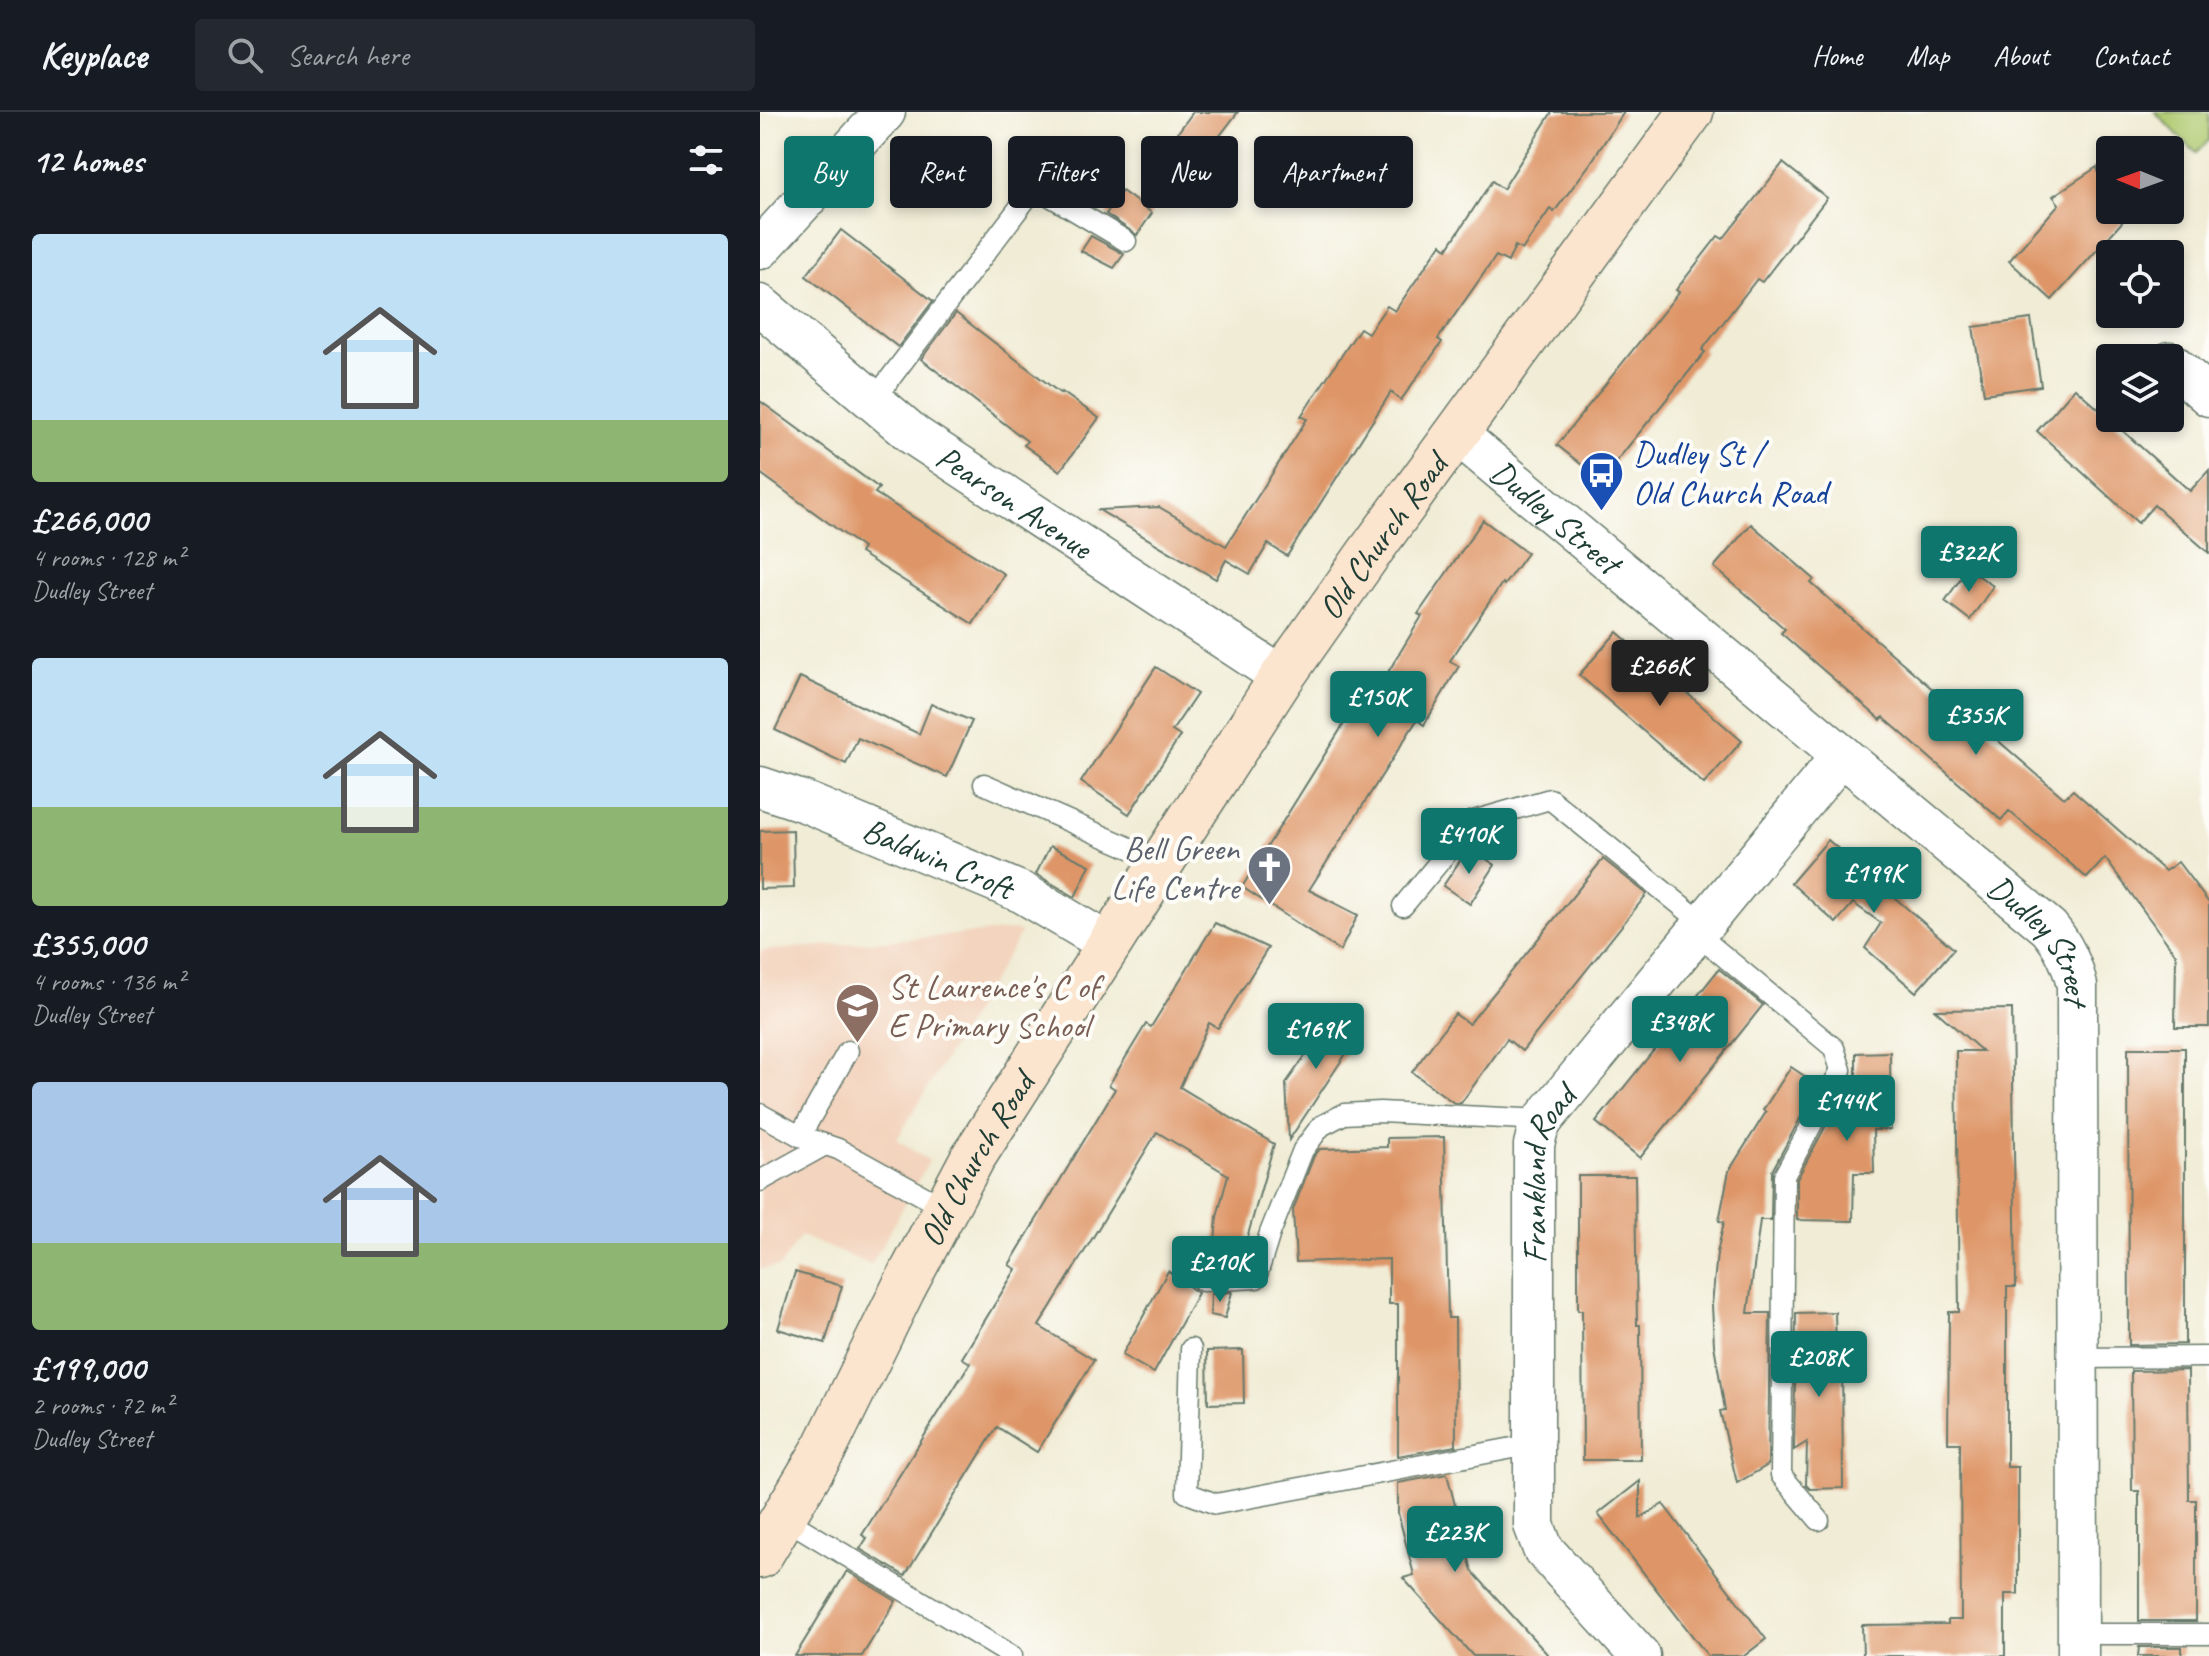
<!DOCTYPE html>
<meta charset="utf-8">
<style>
:root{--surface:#171b24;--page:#242831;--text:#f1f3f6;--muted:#9ea1a6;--line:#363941;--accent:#0f766e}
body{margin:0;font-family:Caveat,sans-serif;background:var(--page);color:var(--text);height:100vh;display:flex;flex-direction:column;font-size:30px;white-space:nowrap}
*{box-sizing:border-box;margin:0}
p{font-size:26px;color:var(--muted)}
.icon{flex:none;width:44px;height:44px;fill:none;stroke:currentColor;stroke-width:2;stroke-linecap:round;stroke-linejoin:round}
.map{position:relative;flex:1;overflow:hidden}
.side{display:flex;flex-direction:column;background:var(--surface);width:760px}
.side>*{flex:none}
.top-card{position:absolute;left:24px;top:24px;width:760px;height:72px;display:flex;gap:16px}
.needle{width:52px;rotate:271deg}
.fabs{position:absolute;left:1336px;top:24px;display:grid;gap:16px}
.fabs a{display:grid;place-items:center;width:88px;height:88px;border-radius:8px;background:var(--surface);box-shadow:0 4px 12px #0003;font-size:40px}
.price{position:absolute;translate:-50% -68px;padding:0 18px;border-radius:8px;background:var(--accent);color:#fff;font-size:26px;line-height:52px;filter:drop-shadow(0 2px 4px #0008)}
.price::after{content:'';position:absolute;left:50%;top:48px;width:24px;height:18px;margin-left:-12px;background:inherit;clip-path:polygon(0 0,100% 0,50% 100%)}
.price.on{background:#222;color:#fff}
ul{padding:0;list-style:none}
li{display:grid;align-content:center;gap:16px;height:424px;padding:0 32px}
li span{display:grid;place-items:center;height:248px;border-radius:8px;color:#555}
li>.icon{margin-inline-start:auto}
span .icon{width:144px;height:144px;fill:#fffc;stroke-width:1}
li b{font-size:34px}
h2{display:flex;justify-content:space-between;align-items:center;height:96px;padding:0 32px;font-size:34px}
.tag{padding:0 28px;border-radius:8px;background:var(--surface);box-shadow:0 4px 12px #0003;font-size:28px;line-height:72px}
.tag.on{background:var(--accent);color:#fff}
header{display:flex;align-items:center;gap:48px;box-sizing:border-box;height:112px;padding:0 40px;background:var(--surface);border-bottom:2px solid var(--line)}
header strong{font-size:38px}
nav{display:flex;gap:44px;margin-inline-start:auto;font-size:28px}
.search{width:560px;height:72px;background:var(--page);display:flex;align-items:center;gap:20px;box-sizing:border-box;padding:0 28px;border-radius:8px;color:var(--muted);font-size:30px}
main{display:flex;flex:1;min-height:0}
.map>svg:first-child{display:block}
.built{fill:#f3d4be}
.green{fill:#b0cb72;stroke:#688453;stroke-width:2}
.building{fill:#de9667}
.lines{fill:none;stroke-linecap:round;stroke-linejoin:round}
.lane-casing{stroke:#687a6c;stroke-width:23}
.street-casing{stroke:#687a6c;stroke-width:43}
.secondary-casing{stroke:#687a6c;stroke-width:47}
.lane{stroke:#fff;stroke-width:20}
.street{stroke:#fff;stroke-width:40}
.secondary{stroke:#fce5cf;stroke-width:44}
.labels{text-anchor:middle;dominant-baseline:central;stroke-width:8;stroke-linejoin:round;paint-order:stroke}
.transit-label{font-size:34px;fill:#164399;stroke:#fdfcf7;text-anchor:start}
.street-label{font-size:34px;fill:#1f3d34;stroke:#fdfcf7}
.worship-label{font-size:34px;fill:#5b616d;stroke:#fdfcf7;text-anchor:end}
.education-label{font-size:34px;fill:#785e54;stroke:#fdfcf7;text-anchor:start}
</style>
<header>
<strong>Keyplace</strong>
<div class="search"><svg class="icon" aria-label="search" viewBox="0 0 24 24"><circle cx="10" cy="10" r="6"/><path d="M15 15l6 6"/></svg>Search here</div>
<nav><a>Home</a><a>Map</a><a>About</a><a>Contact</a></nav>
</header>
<main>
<section class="side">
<h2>12 homes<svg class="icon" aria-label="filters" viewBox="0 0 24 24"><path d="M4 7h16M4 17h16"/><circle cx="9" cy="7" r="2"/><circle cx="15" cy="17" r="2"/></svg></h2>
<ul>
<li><span style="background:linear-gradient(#bfe0f5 75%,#8fb573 0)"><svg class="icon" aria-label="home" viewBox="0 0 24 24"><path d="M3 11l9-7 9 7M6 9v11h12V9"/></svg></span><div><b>£266,000</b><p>4 rooms · 128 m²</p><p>Dudley Street</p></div></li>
<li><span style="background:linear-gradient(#bfe0f5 60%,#8fb573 0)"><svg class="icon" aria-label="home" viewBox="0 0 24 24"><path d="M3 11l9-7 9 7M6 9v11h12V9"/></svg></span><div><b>£355,000</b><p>4 rooms · 136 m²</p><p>Dudley Street</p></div></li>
<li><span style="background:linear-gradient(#a9c7e8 65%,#8fb573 0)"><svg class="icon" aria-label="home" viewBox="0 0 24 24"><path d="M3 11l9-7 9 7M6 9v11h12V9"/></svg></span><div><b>£199,000</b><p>2 rooms · 72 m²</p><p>Dudley Street</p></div></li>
</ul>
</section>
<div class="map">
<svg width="1449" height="1544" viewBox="0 0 1449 1544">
<rect width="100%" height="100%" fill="#fdfcf7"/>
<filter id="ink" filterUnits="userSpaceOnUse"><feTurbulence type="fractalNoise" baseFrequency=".0125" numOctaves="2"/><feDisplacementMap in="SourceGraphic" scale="16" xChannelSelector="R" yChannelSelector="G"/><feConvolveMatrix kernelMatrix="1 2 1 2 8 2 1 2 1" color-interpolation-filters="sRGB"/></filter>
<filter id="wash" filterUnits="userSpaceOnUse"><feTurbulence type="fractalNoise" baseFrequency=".006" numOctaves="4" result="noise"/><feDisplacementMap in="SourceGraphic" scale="32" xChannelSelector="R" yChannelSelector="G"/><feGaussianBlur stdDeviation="1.8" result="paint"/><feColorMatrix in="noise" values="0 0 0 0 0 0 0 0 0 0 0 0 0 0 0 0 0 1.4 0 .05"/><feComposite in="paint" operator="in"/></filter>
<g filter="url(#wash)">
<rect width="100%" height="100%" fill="#f0ecd5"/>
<!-- built -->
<path class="built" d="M255 818 261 821 137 1027 169 1049 111 1153 41 1124 20 1155 0 1157V839Z"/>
<!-- green -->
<path class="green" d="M1395 0H1449V28L1436 41Z"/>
<g id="blocks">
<!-- building -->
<g class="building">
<path d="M433 0H478L419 77 391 57Z"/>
<path d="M792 0H864L830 52 794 100 790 97 762 138 755 134 748 150 736 144 678 227 682 230 641 288 631 280 527 444 508 432 490 462 466 448 456 467 339 398 399 395 466 434 547 307 541 304 600 216 608 221 627 194 635 199 681 132 687 137 732 69 743 77Z"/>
<path d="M1023 51 1067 86 1002 170 997 167 942 238 945 240 841 368 797 333 919 180 916 178 958 124 963 127Z"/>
<path d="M1337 55 1349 98H1373L1292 188 1249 149 1299 92 1293 84Z"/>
<path d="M362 79 392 101 377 123 346 102Z"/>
<path d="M81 118 173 189 138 235 46 164Z"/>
<path d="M331 124 364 142 354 156 321 139Z"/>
<path d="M196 201 301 282 302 280 339 306 300 359 264 333 267 329 161 247Z"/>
<path d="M1271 207 1281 274 1224 282 1213 215Z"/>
<path d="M1315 276 1430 379 1449 358V441L1394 393 1378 411 1277 319Z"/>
<path d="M0 289 119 376 115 381 244 462 213 512 100 441 103 436 0 361Z"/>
<path d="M723 408 767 441 744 473 742 471 690 549 699 554 664 613 657 608 549 778 598 803 580 839 482 775 595 594 604 600 662 504 658 502Z"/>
<path d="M991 412 1054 467 1051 471 1177 581 1180 578 1304 686 1313 678 1405 759 1418 750 1449 791V915H1415L1416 843 1345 746 1327 766 1249 699 1241 708 1123 605 1121 608 1047 544 1021 521 1025 517 954 455Z"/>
<path d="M1208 456 1233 474 1210 508 1185 489Z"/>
<path d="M857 520 982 629 944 672 819 563Z"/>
<path d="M396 555 437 582 412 619 420 624 369 702 321 670Z"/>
<path d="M40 565 159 622 171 592 212 609 187 665 98 626 86 652 15 618Z"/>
<path d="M33 718 34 776 0 777V719Z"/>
<path d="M1068 728 1194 837 1156 880 1105 836 1121 811 1093 791 1076 811 1031 771Z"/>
<path d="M290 734 330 753 315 785 276 762Z"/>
<path d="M709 735 735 753 710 792 683 774Z"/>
<path d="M843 747 887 782 762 939 747 927 701 991H694L652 960 695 902 709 912Z"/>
<path d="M455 811 508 836 458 916 449 911 420 975 514 1032 479 1154 453 1155 457 1105 468 1063 397 1020 279 1214 334 1248 277 1340 237 1315 145 1464 100 1437 107 1426 102 1423 210 1251 202 1246 256 1157 249 1153 355 977 349 973 386 912 391 915Z"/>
<path d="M959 857 1003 893 880 1046 836 1010Z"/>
<path d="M1252 897 1256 1175H1247V1355H1258V1482H1245V1544H1103L1102 1513 1188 1512V1508H1201L1200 1331H1188L1189 1200H1199L1196 939H1222L1175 898Z"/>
<path d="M572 906 597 925 529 1028 526 971Z"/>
<path d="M1368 936H1425V1232L1369 1233Z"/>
<path d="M1130 940 1131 1018H1113L1114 1061H1094L1093 1109 1037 1108V1067L1089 971 1096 970V941Z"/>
<path d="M1031 955 1055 971H1059L1012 1059 1011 1108H1000L988 1201H1010L1008 1353 977 1371 960 1299 965 1298 954 1233 952 1193 957 1141 964 1110 959 1109 969 1059 1006 1000 1003 998Z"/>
<path d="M684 1025 688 1206H695L696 1334 638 1344V1192H629V1147L536 1150 533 1098 554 1044 560 1037 627 1035V1026Z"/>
<path d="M818 1064H875L877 1213H880L881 1348H823L822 1198H818Z"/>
<path d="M408 1159 438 1181 394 1261 362 1243Z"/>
<path d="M35 1160 82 1174 65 1231 18 1217Z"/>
<path d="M472 1180 465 1206 450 1203 451 1182Z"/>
<path d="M1075 1200 1076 1239H1082L1083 1376 1050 1377 1046 1373 1047 1330 1034 1338 1036 1201Z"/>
<path d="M483 1238 484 1291 448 1292 447 1239Z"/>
<path d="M1428 1258 1429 1388H1436V1509H1379V1379H1372L1371 1259Z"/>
<path d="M687 1362 712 1459 789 1544H713L643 1466 654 1463 638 1401V1371Z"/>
<path d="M880 1369V1406L903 1392 1006 1527 984 1544H948L838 1402Z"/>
<path d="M87 1459 136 1489 102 1544H35Z"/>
<path d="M1379 1535H1422V1544H1378Z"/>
</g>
</g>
</g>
<g filter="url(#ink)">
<use href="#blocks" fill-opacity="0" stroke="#687a6c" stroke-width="2"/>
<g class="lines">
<defs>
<g id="lane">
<path d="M113 289 275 75 366 129"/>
<path d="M224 672 402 750"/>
<path d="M643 794 713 709 790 687 944 812"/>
<path d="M936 821 1074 936 1081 958 1024 1064 1021 1363 1059 1408"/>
<path d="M0 1002 40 1024 78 1037 185 1096"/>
<path d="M40 1024 88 939"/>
<path d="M0 1069 65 1033"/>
<path d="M443 1169 496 1166 510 1121 543 1038 561 1014 584 1002 620 1000 783 1008"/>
<path d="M431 1237 427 1381 456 1392 774 1332"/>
<path d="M1318 1246 1449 1245"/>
<path d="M24 1406 252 1544"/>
<path d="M1318 1522H1449"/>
</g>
<g id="street">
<path d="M0 137 125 0"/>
<path id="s1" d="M0 193 155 324 522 565"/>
<path d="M1410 250 1449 284"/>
<path id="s2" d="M696 321 1289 816C1304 834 1312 851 1317 874L1318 1544"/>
<path id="s3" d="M0 675 45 690 263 781 349 832"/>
<path id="s4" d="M880 1544 783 1437 774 1413V1033L778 1017 783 1008 1082 643"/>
</g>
<g id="secondary">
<path id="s5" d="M0 1444 66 1334 143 1177 212 1047 402 750 522 565 607 444 931 0"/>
</g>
</defs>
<!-- lane casing -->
<use href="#lane" class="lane-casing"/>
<!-- street casing -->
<use href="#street" class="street-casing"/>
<!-- secondary casing -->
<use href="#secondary" class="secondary-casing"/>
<!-- lane -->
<use href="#lane" class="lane"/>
<!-- street -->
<use href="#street" class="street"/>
<!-- secondary -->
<use href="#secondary" class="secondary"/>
</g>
</g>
<!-- icons -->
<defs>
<symbol id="bus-pin" viewBox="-11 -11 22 30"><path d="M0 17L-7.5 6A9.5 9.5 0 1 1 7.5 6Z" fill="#1a4fb4" stroke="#fdfcf7"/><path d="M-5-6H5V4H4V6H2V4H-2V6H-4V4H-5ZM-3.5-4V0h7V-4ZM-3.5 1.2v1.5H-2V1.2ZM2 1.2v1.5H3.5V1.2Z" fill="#fff"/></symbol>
<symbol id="church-pin" viewBox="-11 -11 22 30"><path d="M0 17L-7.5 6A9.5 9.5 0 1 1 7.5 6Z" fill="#6b7280" stroke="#fdfcf7"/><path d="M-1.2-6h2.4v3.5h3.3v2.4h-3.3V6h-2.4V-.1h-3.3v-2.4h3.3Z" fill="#fff"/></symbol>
<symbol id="school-pin" viewBox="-11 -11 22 30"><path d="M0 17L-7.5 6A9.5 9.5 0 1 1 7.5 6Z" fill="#8d6e63" stroke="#fdfcf7"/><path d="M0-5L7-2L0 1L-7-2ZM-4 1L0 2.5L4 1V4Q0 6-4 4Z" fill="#fff"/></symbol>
</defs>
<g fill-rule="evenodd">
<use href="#bus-pin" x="816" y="336" width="51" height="69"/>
<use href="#church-pin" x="484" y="730" width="51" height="69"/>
<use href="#school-pin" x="72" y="868" width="51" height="69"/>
</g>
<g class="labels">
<!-- transit labels -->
<g class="transit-label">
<text x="873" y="341">Dudley St /<tspan x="873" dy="39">Old Church Road</tspan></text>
</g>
<!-- street labels -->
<g class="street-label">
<text stroke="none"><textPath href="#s1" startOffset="322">Pearson Avenue</textPath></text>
<text stroke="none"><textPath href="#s2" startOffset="130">Dudley Street</textPath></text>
<text stroke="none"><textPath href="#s5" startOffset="1196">Old Church Road</textPath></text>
<text stroke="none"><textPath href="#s3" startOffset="192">Baldwin Croft</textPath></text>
<text stroke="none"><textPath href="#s2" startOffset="778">Dudley Street</textPath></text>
<text stroke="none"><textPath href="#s5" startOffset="452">Old Church Road</textPath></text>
<text stroke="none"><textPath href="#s4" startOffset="524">Frankland Road</textPath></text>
</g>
<!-- worship labels -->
<g class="worship-label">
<text x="479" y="736">Bell Green<tspan x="479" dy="39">Life Centre</tspan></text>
</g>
<!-- education labels -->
<g class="education-label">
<text x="128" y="874">St Laurence's C of<tspan x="128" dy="39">E Primary School</tspan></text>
</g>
</g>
</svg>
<div class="fabs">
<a><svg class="needle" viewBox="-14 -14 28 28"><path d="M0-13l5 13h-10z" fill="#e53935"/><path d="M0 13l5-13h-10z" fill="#9ea1a6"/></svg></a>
<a><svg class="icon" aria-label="locate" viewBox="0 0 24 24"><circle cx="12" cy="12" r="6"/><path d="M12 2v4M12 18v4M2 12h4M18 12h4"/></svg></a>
<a><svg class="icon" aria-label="layers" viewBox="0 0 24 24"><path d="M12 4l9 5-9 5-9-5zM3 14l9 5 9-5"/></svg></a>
</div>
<b class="price" style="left:1209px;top:482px">£322K</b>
<b class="price on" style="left:900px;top:596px">£266K</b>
<b class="price" style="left:618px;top:627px">£150K</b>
<b class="price" style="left:1216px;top:645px">£355K</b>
<b class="price" style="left:709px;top:764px">£410K</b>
<b class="price" style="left:1114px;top:803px">£199K</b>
<b class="price" style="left:920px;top:952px">£348K</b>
<b class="price" style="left:556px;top:959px">£169K</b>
<b class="price" style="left:1087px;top:1031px">£144K</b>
<b class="price" style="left:460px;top:1192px">£210K</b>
<b class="price" style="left:1059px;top:1287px">£208K</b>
<b class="price" style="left:695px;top:1462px">£223K</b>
<div class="top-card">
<a class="tag on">Buy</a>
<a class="tag">Rent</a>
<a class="tag">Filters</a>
<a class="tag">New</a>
<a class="tag">Apartment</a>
</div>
</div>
</main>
